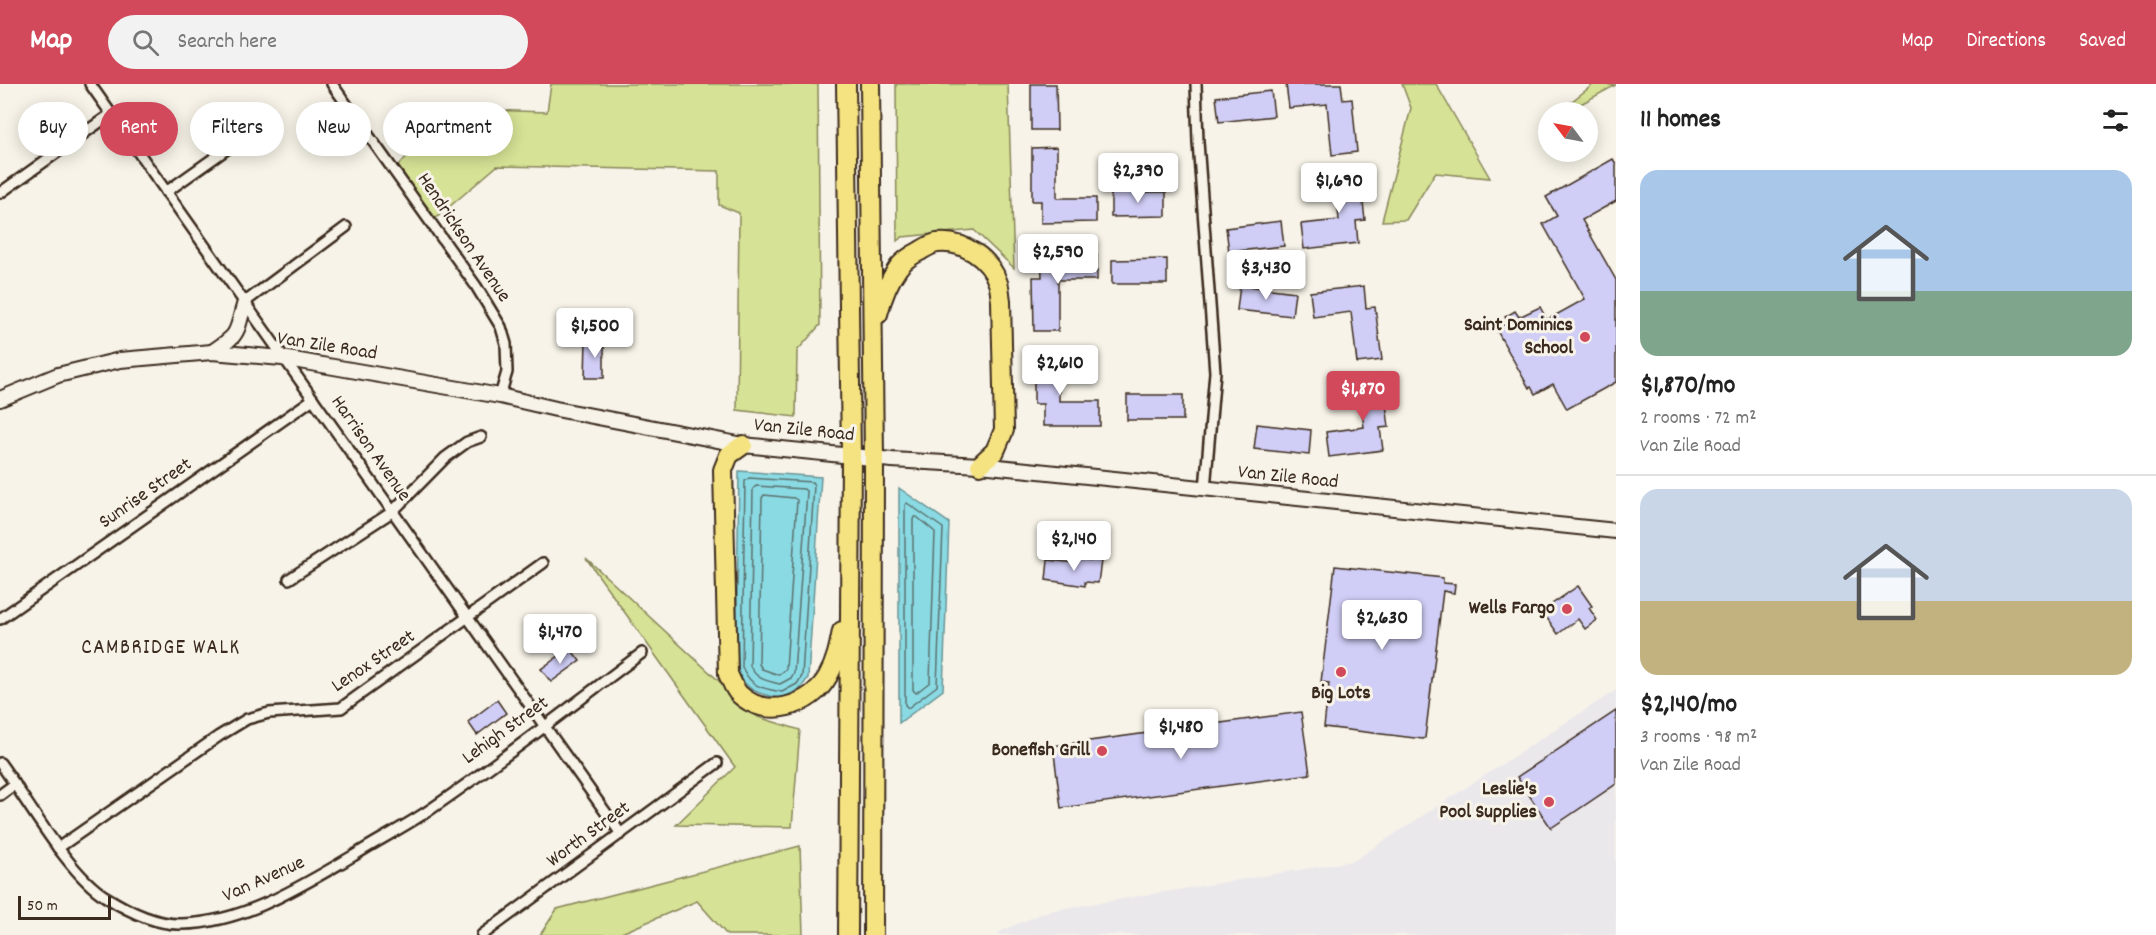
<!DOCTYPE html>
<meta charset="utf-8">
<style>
:root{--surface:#fff;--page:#f2f2f2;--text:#222;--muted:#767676;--line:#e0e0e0;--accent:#d1495b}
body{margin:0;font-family:Dekko,sans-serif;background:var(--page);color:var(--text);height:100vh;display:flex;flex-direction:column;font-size:22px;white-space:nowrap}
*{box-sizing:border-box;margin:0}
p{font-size:20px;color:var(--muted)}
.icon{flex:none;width:33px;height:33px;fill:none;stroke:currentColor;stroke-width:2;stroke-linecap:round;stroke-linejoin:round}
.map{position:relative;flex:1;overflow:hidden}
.details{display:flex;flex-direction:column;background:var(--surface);width:540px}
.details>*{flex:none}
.top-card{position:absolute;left:18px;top:18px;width:570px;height:54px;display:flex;gap:12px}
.needle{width:39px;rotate:302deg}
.tools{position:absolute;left:1538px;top:18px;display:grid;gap:12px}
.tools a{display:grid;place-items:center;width:60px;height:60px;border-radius:50%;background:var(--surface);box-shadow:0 3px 15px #0003;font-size:30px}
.scale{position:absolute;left:18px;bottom:15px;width:93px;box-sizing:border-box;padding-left:6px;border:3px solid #3b2a1e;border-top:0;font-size:16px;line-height:21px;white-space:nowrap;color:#3b2a1e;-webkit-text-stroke:4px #f7f3e8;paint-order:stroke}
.price{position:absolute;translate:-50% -51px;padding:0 14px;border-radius:6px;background:#fff;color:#222;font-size:20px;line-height:39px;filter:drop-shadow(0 2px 3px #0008)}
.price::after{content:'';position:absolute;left:50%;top:36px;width:18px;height:14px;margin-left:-9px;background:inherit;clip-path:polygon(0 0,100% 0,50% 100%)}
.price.active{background:var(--accent);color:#fff}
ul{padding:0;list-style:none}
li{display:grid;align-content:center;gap:12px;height:318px;padding:0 24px}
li+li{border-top:2px solid var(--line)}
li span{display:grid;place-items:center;height:186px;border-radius:18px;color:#555}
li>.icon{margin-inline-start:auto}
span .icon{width:108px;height:108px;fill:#fffc;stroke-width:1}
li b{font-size:26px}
h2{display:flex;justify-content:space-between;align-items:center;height:72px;padding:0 24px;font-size:26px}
.chip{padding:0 21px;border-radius:27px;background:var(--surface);box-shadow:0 3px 15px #0003;font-size:21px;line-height:54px}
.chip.active{background:var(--accent);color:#fff}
header{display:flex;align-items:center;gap:36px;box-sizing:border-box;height:84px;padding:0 30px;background:var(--accent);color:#fff}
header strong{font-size:28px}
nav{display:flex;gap:33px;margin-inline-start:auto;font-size:21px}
.search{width:420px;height:54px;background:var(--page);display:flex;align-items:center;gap:15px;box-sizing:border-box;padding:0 21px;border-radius:33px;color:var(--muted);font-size:22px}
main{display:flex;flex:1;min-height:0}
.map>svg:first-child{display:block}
.built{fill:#ebe8ec}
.green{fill:#d6e295;stroke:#88865a;stroke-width:1.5}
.water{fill:#8adae4;stroke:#6a9495;stroke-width:1.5}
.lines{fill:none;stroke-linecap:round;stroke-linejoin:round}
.shore{stroke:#5b706d;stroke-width:1.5}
.building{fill:#d0cef6;stroke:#3b2a1e;stroke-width:1.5}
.street-casing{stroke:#3b2a1e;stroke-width:14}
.secondary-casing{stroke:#3b2a1e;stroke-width:18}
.highway-casing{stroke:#3b2a1e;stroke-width:22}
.street{stroke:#f7f3e8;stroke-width:9}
.secondary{stroke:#f7f3e8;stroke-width:14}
.highway{stroke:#f5e382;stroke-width:18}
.poi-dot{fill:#d1495b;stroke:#f7f3e8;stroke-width:2}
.labels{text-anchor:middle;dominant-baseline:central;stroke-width:6;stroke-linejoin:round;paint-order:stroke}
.street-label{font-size:20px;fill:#3b2a1e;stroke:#f7f3e8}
.poi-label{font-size:20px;font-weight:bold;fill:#3b2a1e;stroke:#f7f3e8;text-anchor:end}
.neighbourhood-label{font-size:21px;letter-spacing:1.5px;fill:#3b2a1e;stroke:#f7f3e8}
</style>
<header>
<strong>Map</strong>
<div class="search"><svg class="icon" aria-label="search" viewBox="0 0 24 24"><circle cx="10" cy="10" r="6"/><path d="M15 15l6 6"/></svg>Search here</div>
<nav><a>Map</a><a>Directions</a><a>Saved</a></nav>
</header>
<main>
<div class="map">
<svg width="1616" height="851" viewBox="0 0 1616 851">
<rect width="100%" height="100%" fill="#f7f3e8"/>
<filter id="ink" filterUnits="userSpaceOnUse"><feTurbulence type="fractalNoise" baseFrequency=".0167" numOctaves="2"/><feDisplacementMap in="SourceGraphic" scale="12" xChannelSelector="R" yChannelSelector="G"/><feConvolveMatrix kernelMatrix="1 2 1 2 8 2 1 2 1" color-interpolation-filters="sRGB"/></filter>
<g filter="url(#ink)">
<!-- built -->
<path class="built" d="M1616 606V851H997L1001 847 1048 827 1353 777Z"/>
<!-- green -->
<g class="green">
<path d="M551 0H818L820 241 797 267 796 333 737 326 739 129 719 121V87L497 82 434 136 397 83 451 25 547 28Z"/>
<path d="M896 0H1008L1014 184 974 146 902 153 897 157Z"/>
<path d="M1402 0H1436L1490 94 1435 89 1406 136 1382 137 1411 24Z"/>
<path d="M1594 0 1616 1 1566 28H1558Z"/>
<path d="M586 474 758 633 800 646 792 743 676 741 735 683Z"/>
<path d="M800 762 803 851H727L697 817 617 851H540L557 825Z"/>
</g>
<!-- water -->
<g class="water">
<path d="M739 387 821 393 808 594 801 604 782 615C757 609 748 609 736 585Z"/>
<path d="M899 404 949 439 943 606 899 639Z"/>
</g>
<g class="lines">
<!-- shore -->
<g class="shore">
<path d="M749 394 812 398 814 401 802 592 797 600 782 608C761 604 751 603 742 583L745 397Z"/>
<path d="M756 402 804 405 807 408 794 589 791 594 780 600C766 597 756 595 750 582L753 405Z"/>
<path d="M764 411 794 414 797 416 786 585 779 591 762 585 759 580 762 414Z"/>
<path d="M907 419 943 444 937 602 908 624 905 621V421Z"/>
<path d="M914 433H917L935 448 930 598 916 609 913 606V436Z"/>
</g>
</g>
<!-- building -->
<g class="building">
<path d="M1031 0H1056L1057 46H1031Z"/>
<path d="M1286 0H1341L1343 16 1352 15 1357 68 1332 71 1327 20 1289 24Z"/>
<path d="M1271 7 1274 32 1219 38 1216 13Z"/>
<path d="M1057 63V114H1096V138L1041 139V117H1032V64Z"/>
<path d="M1613 75 1616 80V117L1582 136 1616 196V298L1567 325 1553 300 1535 310 1531 303 1529 304 1496 245 1508 238 1505 233 1515 227 1519 233 1540 223 1547 236 1585 215 1543 140 1557 132 1546 113Z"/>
<path d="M1359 82 1365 136 1356 137 1358 159 1304 165 1301 140 1339 136 1334 85Z"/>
<path d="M1111 108H1166V132L1111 133Z"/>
<path d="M1281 137 1284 162 1229 168 1226 144Z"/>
<path d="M1041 171H1097V196H1058V247H1034L1033 193H1042Z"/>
<path d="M1167 175V200H1112V176Z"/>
<path d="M1240 201 1295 208 1292 232 1237 226Z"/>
<path d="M1364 202 1366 224 1375 223 1382 276 1357 279 1351 228 1313 233 1310 208Z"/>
<path d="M604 255V294H585L586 256Z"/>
<path d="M1034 267H1059V317H1100V342H1043V320H1034Z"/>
<path d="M1382 290 1389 343 1380 344 1383 366 1329 373 1326 348 1364 343 1357 293Z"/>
<rect x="1127" y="311" width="56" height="25"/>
<path d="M1257 340 1311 346 1309 371 1254 365Z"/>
<path d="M1077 475 1101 477 1098 499 1085 498V502L1046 496 1048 476 1076 479Z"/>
<path d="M1335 482 1443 494V499L1455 500 1454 509 1443 507 1425 654 1423 655 1324 643 1329 599 1321 598Z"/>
<path d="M1578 502 1592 522 1589 524 1597 536 1585 545 1578 535 1558 550 1542 527Z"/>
<path d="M570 564 580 577 551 598 541 585Z"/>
<path d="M497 616 506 629 477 651 468 638Z"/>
<path d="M1616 627V700L1551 744 1517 693Z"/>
<path d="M1301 628 1310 690 1061 724 1053 662Z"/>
</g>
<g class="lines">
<defs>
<g id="street">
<path d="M90 0 621 750"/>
<path d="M332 0 476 202 501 243 506 260 507 288 500 312"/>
<path d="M1196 0 1198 58 1215 288 1205 405"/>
<path d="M166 108 265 38"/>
<path d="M0 109 111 30"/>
<path d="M245 218 346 143"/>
<path d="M289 495 392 428 445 374 467 358 481 353"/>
<path d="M0 535 313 315"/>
<path d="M0 679C28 717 68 790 106 813 128 827 156 841 182 840 244 839 301 802 353 772 378 756 406 742 431 725 503 676 572 621 642 569"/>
<path d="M0 711 15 700"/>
<path d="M58 764 219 652 247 635 269 629 341 624 543 479"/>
<path d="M482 851 717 679"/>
</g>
<g id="secondary">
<path d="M212 268C242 248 235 250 245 218"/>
<path d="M0 315 58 291 120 276 212 268 282 274 500 312 556 325 743 361 892 376 980 381 1616 447"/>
</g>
<g id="highway">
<path d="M846 0 851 372 848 851"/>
<path d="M870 0 874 374 873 851"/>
<path d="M878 230C882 214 888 198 898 184 903 177 912 171 920 167 925 164 931 160 937 159 963 156 990 174 998 199 1000 205 1000 211 1001 217L1004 346 995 367 980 381"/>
<path d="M743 361 729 371 723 386 728 590C731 596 734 605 739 610 766 636 812 622 828 592 836 578 839 563 842 547"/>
</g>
</defs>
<!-- street casing -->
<use href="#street" class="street-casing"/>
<!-- secondary casing -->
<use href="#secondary" class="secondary-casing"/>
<!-- highway casing -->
<use href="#highway" class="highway-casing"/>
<!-- street -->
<use href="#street" class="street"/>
<!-- secondary -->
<use href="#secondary" class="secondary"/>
<!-- highway -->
<use href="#highway" class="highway"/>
</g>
</g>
<!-- markers -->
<g class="poi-dot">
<circle cx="1585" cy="253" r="6"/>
<circle cx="1567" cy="525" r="6"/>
<circle cx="1341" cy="588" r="6"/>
<circle cx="1102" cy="667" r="6"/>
<circle cx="1549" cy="718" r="6"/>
</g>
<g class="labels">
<!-- street labels -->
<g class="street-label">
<text transform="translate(463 154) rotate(56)">Hendrickson Avenue</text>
<text transform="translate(327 263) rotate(9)">Van Zile Road</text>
<text transform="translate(804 347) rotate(6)">Van Zile Road</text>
<text transform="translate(370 365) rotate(55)">Harrison Avenue</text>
<text transform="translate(1288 394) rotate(6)">Van Zile Road</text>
<text transform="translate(146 410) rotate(-35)">Sunrise Street</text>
<text transform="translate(374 578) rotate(-34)">Lenox Street</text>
<text transform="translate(506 647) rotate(-36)">Lehigh Street</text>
<text transform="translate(589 751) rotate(-36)">Worth Street</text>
<text transform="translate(264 796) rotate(-24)">Van Avenue</text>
</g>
<!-- poi labels -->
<g class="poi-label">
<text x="1573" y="242">Saint Dominics<tspan x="1573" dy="23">School</tspan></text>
<text x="1555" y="525">Wells Fargo</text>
<text x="1341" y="610" text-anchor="middle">Big Lots</text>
<text x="1090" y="667">Bonefish Grill</text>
<text x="1537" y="706">Leslie's<tspan x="1537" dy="23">Pool Supplies</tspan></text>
</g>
<!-- neighbourhood labels -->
<g class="neighbourhood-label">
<text x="161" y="565">CAMBRIDGE WALK</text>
</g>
</g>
</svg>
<div class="tools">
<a><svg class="needle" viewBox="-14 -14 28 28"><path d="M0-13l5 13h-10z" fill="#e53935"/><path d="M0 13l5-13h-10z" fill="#767676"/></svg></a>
</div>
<div class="scale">50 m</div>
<b class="price" style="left:1138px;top:120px">$2,390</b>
<b class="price" style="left:1339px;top:130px">$1,690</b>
<b class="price" style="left:1058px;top:201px">$2,590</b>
<b class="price" style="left:1266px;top:217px">$3,430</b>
<b class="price" style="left:595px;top:275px">$1,500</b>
<b class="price" style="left:1060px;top:312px">$2,610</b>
<b class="price active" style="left:1363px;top:338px">$1,870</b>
<b class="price" style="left:1074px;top:488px">$2,140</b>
<b class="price" style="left:1382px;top:567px">$2,630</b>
<b class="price" style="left:560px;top:581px">$1,470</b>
<b class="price" style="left:1181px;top:676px">$1,480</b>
<div class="top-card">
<a class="chip">Buy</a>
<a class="chip active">Rent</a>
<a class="chip">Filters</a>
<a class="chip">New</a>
<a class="chip">Apartment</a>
</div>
</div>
<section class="details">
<h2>11 homes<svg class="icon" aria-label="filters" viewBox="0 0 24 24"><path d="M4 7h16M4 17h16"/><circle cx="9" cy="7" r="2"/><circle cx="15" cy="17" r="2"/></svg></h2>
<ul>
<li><span style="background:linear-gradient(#a9c7e8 65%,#7fa58c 0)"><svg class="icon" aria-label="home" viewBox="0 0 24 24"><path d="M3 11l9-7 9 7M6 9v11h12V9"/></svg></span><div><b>$1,870/mo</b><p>2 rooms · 72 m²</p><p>Van Zile Road</p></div></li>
<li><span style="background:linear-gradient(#c9d6e8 60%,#c2b280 0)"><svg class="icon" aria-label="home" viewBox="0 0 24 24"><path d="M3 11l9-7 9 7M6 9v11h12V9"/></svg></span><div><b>$2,140/mo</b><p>3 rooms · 98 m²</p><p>Van Zile Road</p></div></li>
</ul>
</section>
</main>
